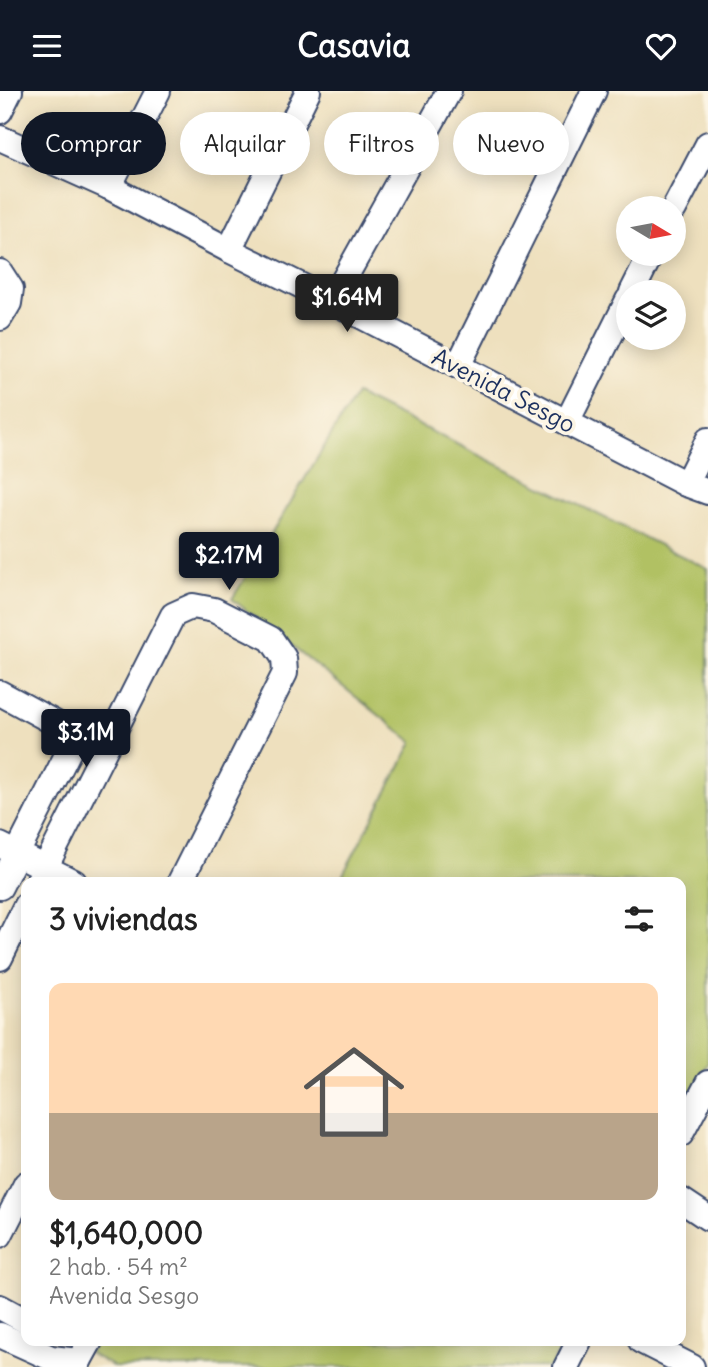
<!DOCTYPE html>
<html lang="es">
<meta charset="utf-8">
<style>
:root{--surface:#fff;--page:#f2f2f2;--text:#222;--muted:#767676;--line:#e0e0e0;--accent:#111827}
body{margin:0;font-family:Delius,sans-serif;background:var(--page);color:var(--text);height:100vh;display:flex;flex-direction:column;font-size:26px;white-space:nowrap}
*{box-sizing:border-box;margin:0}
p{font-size:23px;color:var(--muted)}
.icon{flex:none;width:38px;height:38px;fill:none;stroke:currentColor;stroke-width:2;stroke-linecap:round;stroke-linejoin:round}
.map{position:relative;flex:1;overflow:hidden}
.panel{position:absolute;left:21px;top:786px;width:665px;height:469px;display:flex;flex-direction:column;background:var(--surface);border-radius:14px;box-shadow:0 4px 18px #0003}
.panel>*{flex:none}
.banner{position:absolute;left:21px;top:21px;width:667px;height:63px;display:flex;gap:14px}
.needle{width:46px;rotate:100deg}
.tools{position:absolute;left:616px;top:105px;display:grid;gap:14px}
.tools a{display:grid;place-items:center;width:70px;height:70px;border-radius:50%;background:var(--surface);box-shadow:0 4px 18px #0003;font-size:35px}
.price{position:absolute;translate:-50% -60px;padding:0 16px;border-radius:7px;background:var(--accent);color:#fff;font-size:23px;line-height:46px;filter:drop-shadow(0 2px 4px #0008)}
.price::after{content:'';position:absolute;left:50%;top:42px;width:21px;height:16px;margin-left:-10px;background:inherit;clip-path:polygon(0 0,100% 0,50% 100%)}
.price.active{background:#222;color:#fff}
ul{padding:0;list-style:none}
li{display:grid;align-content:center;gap:14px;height:371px;padding:0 28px}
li+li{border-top:2px solid var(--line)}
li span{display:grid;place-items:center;height:217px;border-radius:14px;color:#555}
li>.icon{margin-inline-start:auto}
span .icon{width:126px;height:126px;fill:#fffc;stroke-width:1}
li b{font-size:30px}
h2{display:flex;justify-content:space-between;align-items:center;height:84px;padding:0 28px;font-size:30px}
.chip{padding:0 24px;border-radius:32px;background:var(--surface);box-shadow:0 4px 18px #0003;font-size:24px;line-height:63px}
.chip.active{background:var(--accent);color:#fff}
header{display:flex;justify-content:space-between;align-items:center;height:91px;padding:0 28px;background:var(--accent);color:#fff;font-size:32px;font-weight:700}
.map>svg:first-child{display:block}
.grass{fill:#b1c163;stroke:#667860;stroke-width:2}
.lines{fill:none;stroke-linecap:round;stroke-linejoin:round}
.street-casing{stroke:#3b4a6c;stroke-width:28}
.street{stroke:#fff;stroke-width:24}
.labels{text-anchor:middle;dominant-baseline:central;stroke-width:7;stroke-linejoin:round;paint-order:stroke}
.street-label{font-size:24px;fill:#1b2f5e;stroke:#fcf5e5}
</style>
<header><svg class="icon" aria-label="menu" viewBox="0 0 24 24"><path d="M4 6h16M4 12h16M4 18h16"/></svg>Casavia<svg class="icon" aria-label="heart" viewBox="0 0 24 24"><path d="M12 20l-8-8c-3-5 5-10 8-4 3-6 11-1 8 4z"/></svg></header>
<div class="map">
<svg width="708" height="1276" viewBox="0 0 708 1276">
<rect width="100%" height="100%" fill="#fcf5e5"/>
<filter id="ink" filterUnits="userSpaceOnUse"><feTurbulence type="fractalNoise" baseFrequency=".0143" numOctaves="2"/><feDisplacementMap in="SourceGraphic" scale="14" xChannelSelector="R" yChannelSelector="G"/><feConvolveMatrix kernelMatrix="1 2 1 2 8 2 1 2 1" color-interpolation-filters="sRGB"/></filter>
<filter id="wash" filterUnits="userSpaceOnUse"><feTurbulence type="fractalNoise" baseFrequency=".00686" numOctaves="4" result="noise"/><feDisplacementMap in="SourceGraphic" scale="28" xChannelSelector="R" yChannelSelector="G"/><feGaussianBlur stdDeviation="1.57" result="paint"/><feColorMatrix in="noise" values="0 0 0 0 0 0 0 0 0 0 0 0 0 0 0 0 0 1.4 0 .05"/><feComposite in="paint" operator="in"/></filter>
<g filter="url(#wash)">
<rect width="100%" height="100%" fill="#eee0be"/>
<!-- grass -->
<g class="grass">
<path d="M356 303 708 478V972L681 1025V791H339L413 651 232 508Z"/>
<path d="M96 1250H564L551 1276H114L89 1262Z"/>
</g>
</g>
<g filter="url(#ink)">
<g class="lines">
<defs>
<g id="street">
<path d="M0 20 10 0"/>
<path d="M0 47 109 96 229 159 332 210 686 393 708 401"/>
<path d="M109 96 158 0"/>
<path d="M674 118 708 53"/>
<path d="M229 159 308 0"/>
<path d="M0 181 11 198 9 212 0 227"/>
<path d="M632 201 651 163"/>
<path d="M332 210 449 0"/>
<path d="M458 275 594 0"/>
<path d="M567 331 628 209"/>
<path d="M686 393 708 349"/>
<path d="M0 602 57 633 72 645 70 658 0 796"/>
<path d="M0 754 74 791"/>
<path d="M38 791 173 524 193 515 214 519 271 548 284 567 285 582 180 791"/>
<path d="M0 867 26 814"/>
<path d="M681 1043 708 992"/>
<path d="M681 1109 708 1127"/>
<path d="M0 1144 26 1093"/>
<path d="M0 1216 26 1230"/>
<path d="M0 1244 51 1267 79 1270"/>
<path d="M641 1250 692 1276"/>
<path d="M79 1270 90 1250"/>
<path d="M566 1276 579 1250"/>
</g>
</defs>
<!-- street casing -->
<use href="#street" class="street-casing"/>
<!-- street -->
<use href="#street" class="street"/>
</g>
</g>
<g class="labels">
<!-- street labels -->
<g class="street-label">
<text transform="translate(504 299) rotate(27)">Avenida Sesgo</text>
</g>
</g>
</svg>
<div class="tools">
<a><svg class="needle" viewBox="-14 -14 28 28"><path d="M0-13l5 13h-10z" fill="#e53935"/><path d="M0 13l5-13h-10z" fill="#767676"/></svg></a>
<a><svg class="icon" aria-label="layers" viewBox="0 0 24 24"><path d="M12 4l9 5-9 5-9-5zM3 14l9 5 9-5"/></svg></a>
</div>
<b class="price active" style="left:347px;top:243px">$1.64M</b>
<b class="price" style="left:229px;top:501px">$2.17M</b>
<b class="price" style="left:86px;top:678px">$3.1M</b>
<div class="banner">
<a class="chip active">Comprar</a>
<a class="chip">Alquilar</a>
<a class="chip">Filtros</a>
<a class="chip">Nuevo</a>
</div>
<section class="panel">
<h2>3 viviendas<svg class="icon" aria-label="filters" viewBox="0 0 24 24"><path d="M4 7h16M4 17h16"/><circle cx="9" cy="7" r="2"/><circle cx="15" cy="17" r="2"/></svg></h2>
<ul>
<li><span style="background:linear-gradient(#ffd9b3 60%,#b9a48a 0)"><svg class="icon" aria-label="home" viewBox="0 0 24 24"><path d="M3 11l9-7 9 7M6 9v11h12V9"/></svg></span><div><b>$1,640,000</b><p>2 hab. · 54 m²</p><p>Avenida Sesgo</p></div></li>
</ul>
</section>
</div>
